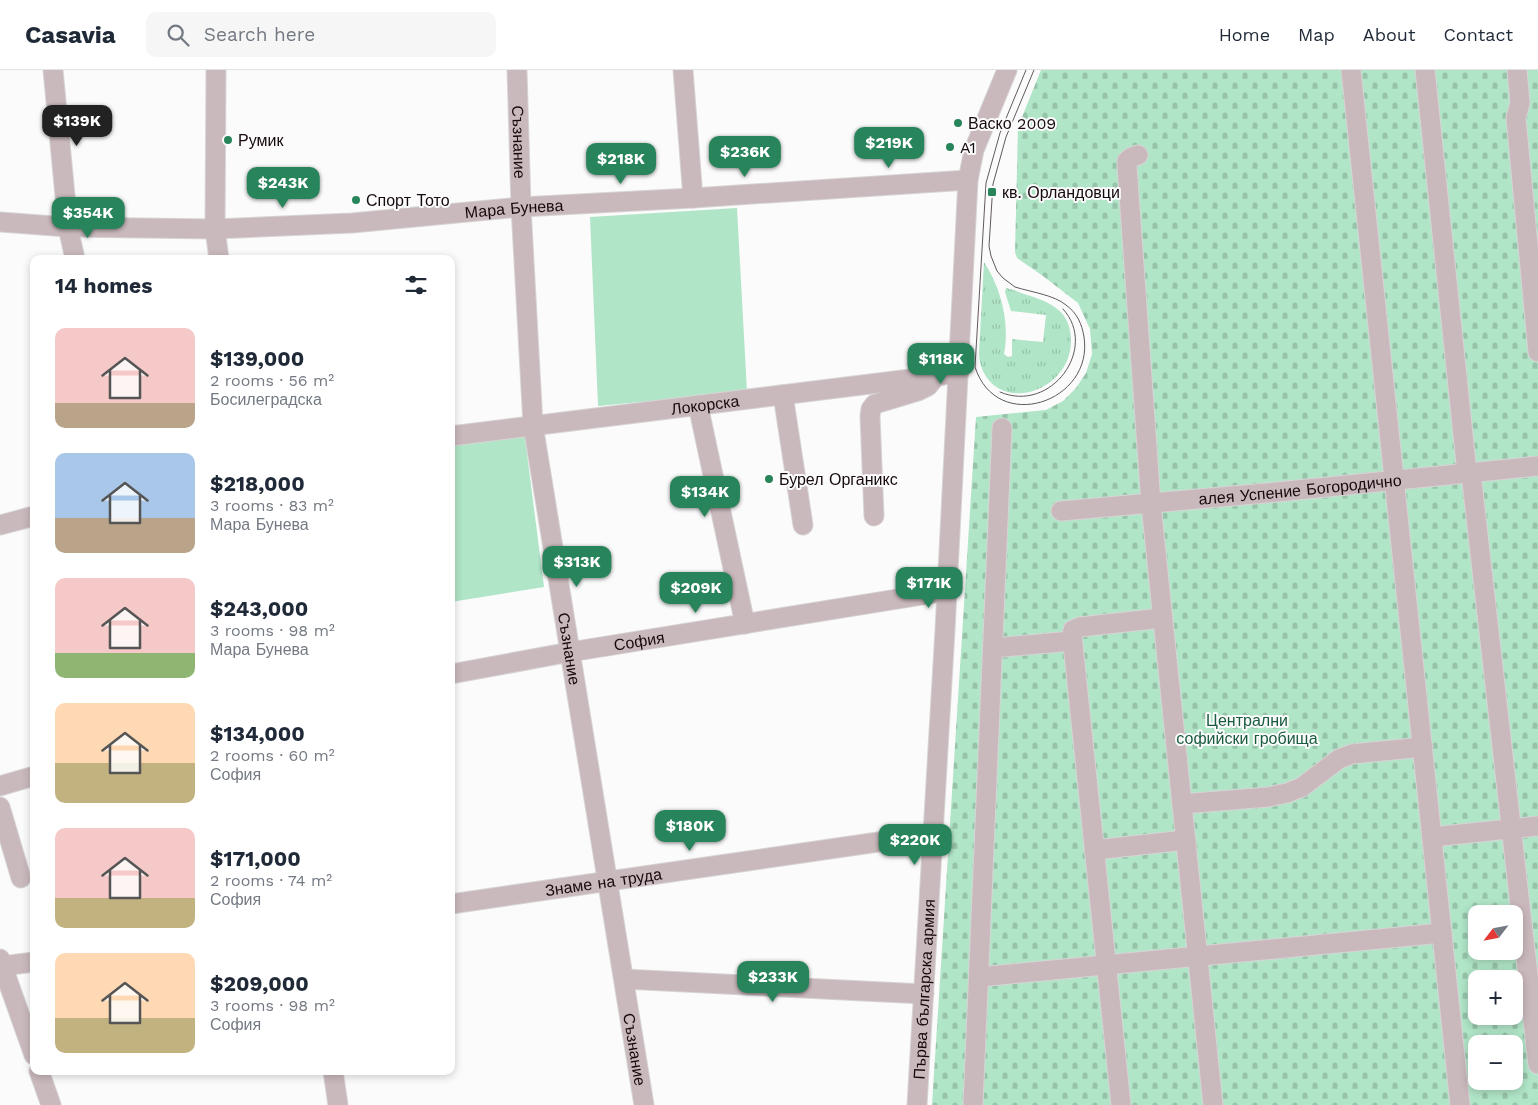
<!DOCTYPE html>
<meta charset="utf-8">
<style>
:root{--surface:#fff;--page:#f6f6f7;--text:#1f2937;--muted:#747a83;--line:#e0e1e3;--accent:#28855b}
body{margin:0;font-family:"Work Sans",sans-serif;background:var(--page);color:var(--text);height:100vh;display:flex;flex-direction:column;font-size:19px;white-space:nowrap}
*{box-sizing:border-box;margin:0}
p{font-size:16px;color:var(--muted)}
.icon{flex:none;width:28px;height:28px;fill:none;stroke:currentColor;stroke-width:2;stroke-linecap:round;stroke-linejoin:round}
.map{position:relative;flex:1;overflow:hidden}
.side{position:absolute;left:30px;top:185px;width:425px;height:820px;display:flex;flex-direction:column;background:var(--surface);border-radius:10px;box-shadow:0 2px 8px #0003}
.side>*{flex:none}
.needle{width:32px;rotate:238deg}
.tools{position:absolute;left:1468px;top:835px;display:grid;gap:10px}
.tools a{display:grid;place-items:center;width:55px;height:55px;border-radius:10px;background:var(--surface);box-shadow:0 2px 8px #0003;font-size:25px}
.price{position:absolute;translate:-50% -42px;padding:0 11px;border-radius:10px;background:var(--accent);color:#fff;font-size:16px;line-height:32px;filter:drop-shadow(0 1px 2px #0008)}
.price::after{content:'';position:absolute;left:50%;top:30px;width:15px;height:11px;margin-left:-8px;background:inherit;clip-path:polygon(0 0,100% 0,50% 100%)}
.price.active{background:#222;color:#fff}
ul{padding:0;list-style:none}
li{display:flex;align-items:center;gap:15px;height:125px;padding:0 25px}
li span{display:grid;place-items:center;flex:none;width:140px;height:100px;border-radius:10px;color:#555}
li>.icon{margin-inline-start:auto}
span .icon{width:60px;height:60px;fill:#fffc;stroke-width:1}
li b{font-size:21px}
h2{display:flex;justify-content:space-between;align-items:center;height:60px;padding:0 25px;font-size:21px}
header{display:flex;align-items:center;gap:30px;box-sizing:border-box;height:70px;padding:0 25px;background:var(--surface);border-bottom:1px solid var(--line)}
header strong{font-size:24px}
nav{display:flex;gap:28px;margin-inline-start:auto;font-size:18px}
.search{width:350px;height:45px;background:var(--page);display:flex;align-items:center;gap:12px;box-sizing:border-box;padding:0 18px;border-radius:10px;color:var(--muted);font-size:19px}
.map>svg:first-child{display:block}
.grass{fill:url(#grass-tufts)}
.cemetery{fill:url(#cemetery-stones);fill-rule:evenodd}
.park{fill:#b0e5c7}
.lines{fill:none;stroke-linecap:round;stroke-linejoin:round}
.minor-casing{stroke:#d7d4d5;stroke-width:21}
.minor{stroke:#c9b8bc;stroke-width:19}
.tram{stroke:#61595b;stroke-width:1}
.poi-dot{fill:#28855b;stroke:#fbfbfb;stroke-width:2}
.labels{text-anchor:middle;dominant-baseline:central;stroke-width:4;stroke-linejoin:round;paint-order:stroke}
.poi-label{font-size:16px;fill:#170a0e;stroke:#fbfbfb;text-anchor:start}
.street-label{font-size:16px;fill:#170a0e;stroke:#fbfbfb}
.park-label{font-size:16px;fill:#195c3e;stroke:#fbfbfb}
</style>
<header>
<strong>Casavia</strong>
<div class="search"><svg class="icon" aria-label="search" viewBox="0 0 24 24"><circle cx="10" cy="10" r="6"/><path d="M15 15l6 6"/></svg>Search here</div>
<nav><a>Home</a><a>Map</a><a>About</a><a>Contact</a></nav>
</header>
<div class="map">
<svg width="1538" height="1035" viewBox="0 0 1538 1035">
<defs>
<pattern id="grass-tufts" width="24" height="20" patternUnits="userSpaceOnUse" patternTransform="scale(1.25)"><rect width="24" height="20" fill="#b0e5c7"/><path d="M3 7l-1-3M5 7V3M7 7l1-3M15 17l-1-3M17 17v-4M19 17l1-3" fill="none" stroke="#97c3aa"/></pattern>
<pattern id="cemetery-stones" width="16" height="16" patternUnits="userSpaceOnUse" patternTransform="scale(1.25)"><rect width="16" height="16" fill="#b0e5c7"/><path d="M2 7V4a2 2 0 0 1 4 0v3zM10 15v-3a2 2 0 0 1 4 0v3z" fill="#97c3aa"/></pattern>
</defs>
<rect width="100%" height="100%" fill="#fbfbfb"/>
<!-- grass -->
<path class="grass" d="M984 192C1001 218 1010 252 1004 284L1008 287 1012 286V269L1043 272 1046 245 1011 241 1005 222 1006 218C1012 219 1018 222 1024 224 1050 232 1071 240 1071 271 1071 320 1003 344 983 301 980 295 979 288 979 282Z"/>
<!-- cemetery -->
<path class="cemetery" d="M1041 0H1538V1035H932L976 347 1046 340 1063 331 1076 318 1086 303 1092 284 1090 259 1078 233 1043 206 1017 188 1015 182 1018 57ZM1476 844H1514V881H1476ZM1476 909H1514V946H1476ZM1476 974H1514V1011H1476Z"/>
<!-- park -->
<g class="park">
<path d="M737 138 747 322 598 336 590 147Z"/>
<path d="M524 360 544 517 451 532V367Z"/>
</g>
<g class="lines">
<defs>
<g id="minor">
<path d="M53 0 68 157 75 189"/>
<path d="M216 0 215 159 219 189"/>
<path id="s1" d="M517 0 521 137 533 355 644 1035"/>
<path d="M683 0 693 128"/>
<path d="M1351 0 1460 1035"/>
<path d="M1425 0 1467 403"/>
<path d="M1517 0 1520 33 1516 48 1538 282"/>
<path d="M1138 85 1132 87 1127 91V96L1151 434 1213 1035"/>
<path id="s2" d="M0 152 68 157 215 159 352 153 521 137 693 128 968 110"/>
<path d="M783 325 803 455"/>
<path d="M698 335 745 554"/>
<path id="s3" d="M451 366 959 303"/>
<path d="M1471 403 1538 994"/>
<path id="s4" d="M1061 441 1277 422 1538 396"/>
<path d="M874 446 870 346 871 339 875 334 918 321 928 316 936 306"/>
<path d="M0 455 34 446"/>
<path d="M993 578 1072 571"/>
<path id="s5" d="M451 604 570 582 947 521"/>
<path d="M0 716 34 706"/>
<path d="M1182 734 1268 727 1287 723 1302 717 1339 689 1352 684 1423 677"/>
<path d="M0 737 21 808"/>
<path d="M1432 767 1538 756"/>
<path d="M1094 780 1186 770"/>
<path id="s6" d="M451 834 933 764"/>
<path d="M0 889 34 985"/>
<path d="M2 896 34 892"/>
<path d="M979 907 1442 863"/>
<path d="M624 909 924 924"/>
<path d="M39 1001 51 1035"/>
<path d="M333 1001 338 1035"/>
<path id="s7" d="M917 1035 945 560 968 110 974 80 1007 0"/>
<path d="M973 1035 1002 358"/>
<path d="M1121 1035 1072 565 1073 560 1080 557 1162 548"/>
</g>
</defs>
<!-- minor casing -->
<use href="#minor" class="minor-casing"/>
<!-- minor -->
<use href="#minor" class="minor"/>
<!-- tram -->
<g class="tram">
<path d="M1026 0 1000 63 986 113 975 297C997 365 1094 332 1084 267 1082 254 1077 243 1066 235 1054 225 1031 222 1015 217L1003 208 997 201 991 186 989 176 993 114 1006 67 1034 0"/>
<path d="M1000 322C1051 344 1099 278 1063 239"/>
</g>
</g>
<!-- markers -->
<g class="poi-dot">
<circle cx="958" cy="53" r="5"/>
<circle cx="228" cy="70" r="5"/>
<circle cx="950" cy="77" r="5"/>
<rect x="987" y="117" width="10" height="10" rx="2.5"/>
<circle cx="356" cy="130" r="5"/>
<circle cx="769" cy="409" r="5"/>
</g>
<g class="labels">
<!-- poi labels -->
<g class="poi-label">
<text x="968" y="53">Васко 2009</text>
<text x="238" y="70">Румик</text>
<text x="960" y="77">A1</text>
<text x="1002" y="122">кв. Орландовци</text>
<text x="366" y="130">Спорт Тото</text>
<text x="779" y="409">Бурел Органикс</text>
</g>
<!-- street labels -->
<g class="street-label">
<text stroke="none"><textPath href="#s1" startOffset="72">Съзнание</textPath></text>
<text stroke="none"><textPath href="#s2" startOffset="515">Мара Бунева</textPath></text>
<text stroke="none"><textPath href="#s3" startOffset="256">Локорска</textPath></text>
<text stroke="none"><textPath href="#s4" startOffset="240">алея Успение Богородично</textPath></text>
<text stroke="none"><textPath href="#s5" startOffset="191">София</textPath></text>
<text stroke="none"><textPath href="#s1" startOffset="582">Съзнание</textPath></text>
<text stroke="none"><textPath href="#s6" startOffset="154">Знаме на труда</textPath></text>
<text stroke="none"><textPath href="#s7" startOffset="116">Първа българска армия</textPath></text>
<text stroke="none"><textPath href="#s1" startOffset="988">Съзнание</textPath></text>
</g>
<!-- park labels -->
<g class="park-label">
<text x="1247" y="650">Централни<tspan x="1247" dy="18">софийски гробища</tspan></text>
</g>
</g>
</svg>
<div class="tools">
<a><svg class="needle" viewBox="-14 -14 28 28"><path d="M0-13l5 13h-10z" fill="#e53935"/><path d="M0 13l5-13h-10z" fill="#747a83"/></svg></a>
<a>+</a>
<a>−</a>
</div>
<b class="price active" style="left:77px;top:77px">$139K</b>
<b class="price" style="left:889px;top:99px">$219K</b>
<b class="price" style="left:745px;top:108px">$236K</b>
<b class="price" style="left:621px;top:115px">$218K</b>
<b class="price" style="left:283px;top:139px">$243K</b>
<b class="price" style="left:88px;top:169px">$354K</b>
<b class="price" style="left:941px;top:315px">$118K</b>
<b class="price" style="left:705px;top:448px">$134K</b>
<b class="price" style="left:577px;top:518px">$313K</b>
<b class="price" style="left:929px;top:539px">$171K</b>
<b class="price" style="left:696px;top:544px">$209K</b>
<b class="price" style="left:690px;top:782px">$180K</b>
<b class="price" style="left:915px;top:796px">$220K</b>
<b class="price" style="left:773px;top:933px">$233K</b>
<section class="side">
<h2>14 homes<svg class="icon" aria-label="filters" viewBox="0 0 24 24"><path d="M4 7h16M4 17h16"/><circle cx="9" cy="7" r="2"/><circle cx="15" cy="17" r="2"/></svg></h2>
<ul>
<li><span style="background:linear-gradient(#f6c9c9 75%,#b9a48a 0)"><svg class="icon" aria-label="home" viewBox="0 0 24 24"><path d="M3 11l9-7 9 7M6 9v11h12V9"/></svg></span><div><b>$139,000</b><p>2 rooms · 56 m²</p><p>Босилеградска</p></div></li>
<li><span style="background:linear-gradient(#a9c7e8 65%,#b9a48a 0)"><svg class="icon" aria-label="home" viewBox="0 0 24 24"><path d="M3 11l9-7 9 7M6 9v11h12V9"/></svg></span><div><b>$218,000</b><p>3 rooms · 83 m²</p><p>Мара Бунева</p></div></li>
<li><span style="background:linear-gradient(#f6c9c9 75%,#8fb573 0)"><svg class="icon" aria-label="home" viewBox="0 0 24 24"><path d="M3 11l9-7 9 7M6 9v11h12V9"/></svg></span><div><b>$243,000</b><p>3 rooms · 98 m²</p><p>Мара Бунева</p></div></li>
<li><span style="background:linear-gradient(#ffd9b3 60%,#c2b280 0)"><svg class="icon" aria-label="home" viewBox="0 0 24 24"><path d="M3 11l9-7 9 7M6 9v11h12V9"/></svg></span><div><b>$134,000</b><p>2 rooms · 60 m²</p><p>София</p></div></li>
<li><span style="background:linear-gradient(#f6c9c9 70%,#c2b280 0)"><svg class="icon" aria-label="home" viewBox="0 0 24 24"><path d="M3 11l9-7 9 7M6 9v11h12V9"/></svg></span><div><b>$171,000</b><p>2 rooms · 74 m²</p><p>София</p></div></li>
<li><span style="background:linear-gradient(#ffd9b3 65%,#c2b280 0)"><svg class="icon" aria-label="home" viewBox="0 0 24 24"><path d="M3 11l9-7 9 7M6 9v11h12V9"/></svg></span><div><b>$209,000</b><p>3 rooms · 98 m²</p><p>София</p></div></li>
</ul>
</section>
</div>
